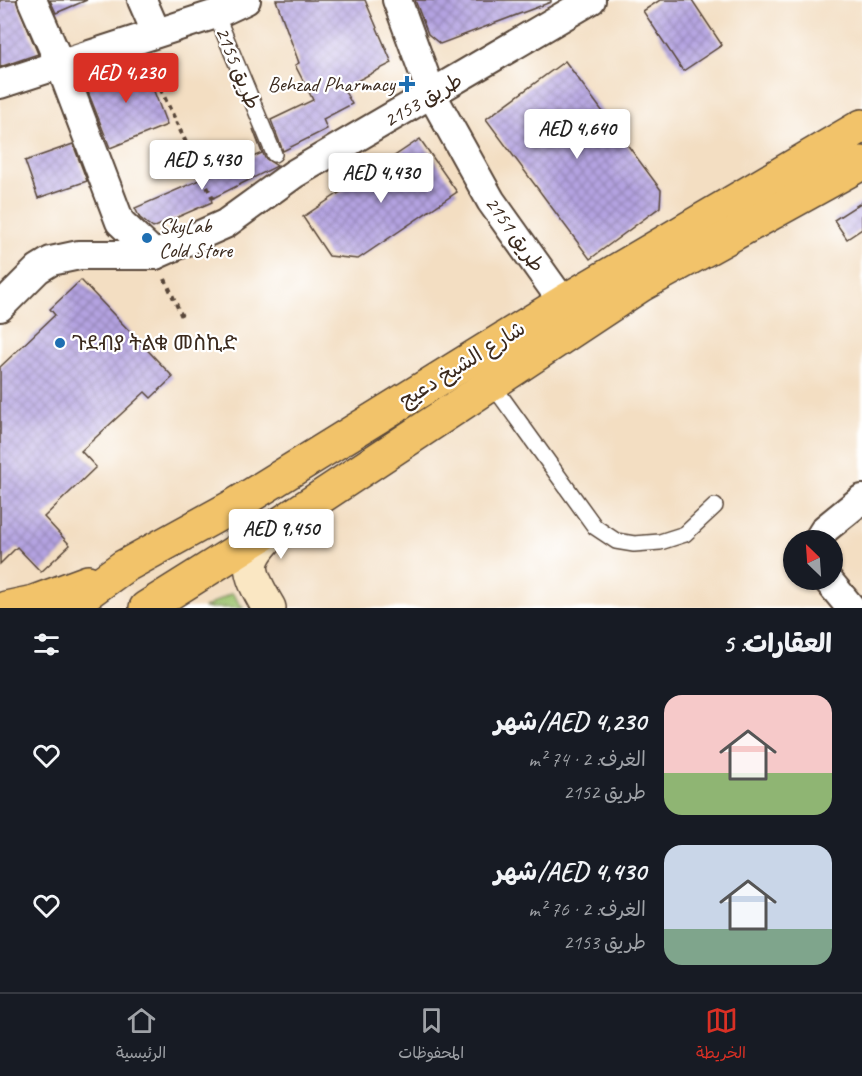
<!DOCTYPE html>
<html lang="ar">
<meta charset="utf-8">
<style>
:root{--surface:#171b24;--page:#242831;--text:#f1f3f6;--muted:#9ea1a6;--line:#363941;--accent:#d93025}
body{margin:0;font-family:Caveat,"Playpen Sans Arabic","Noto Sans Ethiopic",sans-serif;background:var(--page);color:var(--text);direction:rtl;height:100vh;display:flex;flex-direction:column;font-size:22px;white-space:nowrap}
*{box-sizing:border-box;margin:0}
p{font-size:20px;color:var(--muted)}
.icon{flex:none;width:33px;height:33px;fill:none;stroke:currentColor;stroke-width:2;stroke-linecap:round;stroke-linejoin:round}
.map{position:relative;height:608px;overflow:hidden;direction:ltr}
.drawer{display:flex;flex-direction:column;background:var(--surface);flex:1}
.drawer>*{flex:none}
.needle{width:39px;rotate:335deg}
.controls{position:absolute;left:783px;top:530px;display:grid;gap:12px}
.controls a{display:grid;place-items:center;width:60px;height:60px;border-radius:50%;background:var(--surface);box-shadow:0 2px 4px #0004;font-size:30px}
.price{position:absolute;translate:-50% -51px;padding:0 14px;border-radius:6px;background:#fff;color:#222;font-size:20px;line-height:39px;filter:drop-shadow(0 2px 3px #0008)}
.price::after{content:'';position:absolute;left:50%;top:36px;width:18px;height:14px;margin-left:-9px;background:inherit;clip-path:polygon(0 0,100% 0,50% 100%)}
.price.current{background:var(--accent);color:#fff}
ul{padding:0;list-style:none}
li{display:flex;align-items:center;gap:18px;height:150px;padding:0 30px}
li span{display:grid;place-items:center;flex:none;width:168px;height:120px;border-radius:18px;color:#555}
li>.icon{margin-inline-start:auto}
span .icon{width:72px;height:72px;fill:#fffc;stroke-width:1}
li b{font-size:26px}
h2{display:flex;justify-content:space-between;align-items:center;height:72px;padding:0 30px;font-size:26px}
.dock{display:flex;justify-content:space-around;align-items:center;height:84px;border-top:2px solid var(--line);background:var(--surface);font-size:16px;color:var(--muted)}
.dock a{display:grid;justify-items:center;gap:3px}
.dock .current{color:var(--accent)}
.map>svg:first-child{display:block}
.park{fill:url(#park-tufts);stroke:#6c7746;stroke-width:1.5}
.building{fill:url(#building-cross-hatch)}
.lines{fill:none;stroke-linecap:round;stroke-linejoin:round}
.service-casing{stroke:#574537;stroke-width:18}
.minor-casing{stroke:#574537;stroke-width:32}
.secondary-casing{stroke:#574537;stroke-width:36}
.primary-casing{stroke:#574537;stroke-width:36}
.path{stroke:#574537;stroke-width:4;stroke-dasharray:4.5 4.5;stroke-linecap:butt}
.service{stroke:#fff;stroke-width:15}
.minor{stroke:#fff;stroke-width:28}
.secondary{stroke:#fae7c3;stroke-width:33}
.primary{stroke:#f2c36a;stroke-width:33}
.poi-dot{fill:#1f6fb2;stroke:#fff;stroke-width:2}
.labels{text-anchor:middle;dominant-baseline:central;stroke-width:4.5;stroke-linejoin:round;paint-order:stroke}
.street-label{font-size:21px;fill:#3b2a1e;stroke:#fff}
.poi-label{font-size:21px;fill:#3b2a1e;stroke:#fff;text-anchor:start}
</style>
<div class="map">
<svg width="862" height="608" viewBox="0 0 862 608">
<defs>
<pattern id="park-tufts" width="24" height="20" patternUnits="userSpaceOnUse" patternTransform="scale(1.5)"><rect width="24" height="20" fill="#9dc46f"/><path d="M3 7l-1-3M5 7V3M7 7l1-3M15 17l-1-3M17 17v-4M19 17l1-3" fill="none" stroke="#819f5b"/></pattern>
<pattern id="building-cross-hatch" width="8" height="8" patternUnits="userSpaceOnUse" patternTransform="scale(1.5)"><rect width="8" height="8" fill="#b4a3e1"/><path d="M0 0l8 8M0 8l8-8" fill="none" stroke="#9485b6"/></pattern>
</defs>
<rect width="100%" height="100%" fill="#fff"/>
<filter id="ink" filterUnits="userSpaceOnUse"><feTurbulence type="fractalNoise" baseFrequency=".0167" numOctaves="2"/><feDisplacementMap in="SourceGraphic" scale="12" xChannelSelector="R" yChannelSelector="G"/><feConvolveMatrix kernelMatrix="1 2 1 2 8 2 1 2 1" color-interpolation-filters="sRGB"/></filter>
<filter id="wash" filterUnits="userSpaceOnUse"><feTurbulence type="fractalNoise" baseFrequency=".008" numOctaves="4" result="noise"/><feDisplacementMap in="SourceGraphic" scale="24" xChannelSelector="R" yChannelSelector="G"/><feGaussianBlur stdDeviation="1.35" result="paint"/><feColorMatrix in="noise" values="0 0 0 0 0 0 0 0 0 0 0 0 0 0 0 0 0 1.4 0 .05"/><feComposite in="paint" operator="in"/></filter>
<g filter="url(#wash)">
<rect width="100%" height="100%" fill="#f3dec2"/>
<!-- park -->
<path class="park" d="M232 593 243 608H204Z"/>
<g id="blocks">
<!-- building -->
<g class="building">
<path d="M0 0H16L38 54 0 67Z"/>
<path d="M50 0H87L56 13Z"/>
<path d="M276 0H365L392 63 343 88 352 104 323 119 327 129 283 151 271 120 313 100 295 65 299 63Z"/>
<path d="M415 0H551V2L440 44 428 34Z"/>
<path d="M660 0H692L722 45 683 71 643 11Z"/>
<path d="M142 60 167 125 110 148 85 84Z"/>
<path d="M565 61 661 190 660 207 590 259 486 119Z"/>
<path d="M253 129 265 158 277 166 211 199 212 202 153 228 140 218 135 208 262 153Z"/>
<path d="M420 139 457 192 358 259 329 256 303 217Z"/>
<path d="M73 144 87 181 38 198 25 161Z"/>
<path d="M862 202V229L847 239 834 220Z"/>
<path d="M81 280 173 377 151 398 145 392 81 451 96 467 44 517 70 545 41 572 17 547 0 564V367L55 315 50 309Z"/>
</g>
</g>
</g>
<g filter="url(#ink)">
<use href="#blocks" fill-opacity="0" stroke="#574537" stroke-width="1.5"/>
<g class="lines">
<defs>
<g id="service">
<path d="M216 14 274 154"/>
<path d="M492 384 595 527 616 541 634 544 660 542 685 534 715 506"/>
</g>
<g id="minor">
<path d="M32 0 60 64 120 222 155 255"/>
<path d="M142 0 156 32"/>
<path d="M397 0 432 95 491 201 563 302"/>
<path d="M0 84 216 14 246 0"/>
<path d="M0 307 38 269 51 261 79 255H155L225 224 294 174 591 0"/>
<path d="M818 540 825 529 862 499"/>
<path d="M827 579 851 608"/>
</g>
<path id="secondary" d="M269 608C244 566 244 560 279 526"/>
<g id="primary">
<path d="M6 608 34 602 88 582"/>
<path d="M66 608 123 567 232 507 563 302 862 126"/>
<path d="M146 608 283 522 641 285 862 163"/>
</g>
</defs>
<!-- service casing -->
<use href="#service" class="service-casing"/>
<!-- minor casing -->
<use href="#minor" class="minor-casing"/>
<!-- secondary casing -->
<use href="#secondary" class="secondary-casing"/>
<!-- primary casing -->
<use href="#primary" class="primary-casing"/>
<!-- path -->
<g class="path">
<path d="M149 65 213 199"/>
<path d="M165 279 183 319"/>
</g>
<!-- service -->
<use href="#service" class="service"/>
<!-- minor -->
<use href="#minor" class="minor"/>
<!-- secondary -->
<use href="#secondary" class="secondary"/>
<!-- primary -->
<use href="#primary" class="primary"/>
</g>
</g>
<!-- markers -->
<g class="poi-dot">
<path d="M404 75h6v6h6v6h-6v6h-6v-6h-6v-6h6z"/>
<circle cx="147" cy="238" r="6"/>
<circle cx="60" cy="343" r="6"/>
</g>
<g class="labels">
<!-- street labels -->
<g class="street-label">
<text transform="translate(238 68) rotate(68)">طريق 2155</text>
<text transform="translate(423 100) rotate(-30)">طريق 2153</text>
<text transform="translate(515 234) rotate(55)">طريق 2151</text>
<text transform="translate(462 364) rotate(-32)">شارع الشيخ دعيج</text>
</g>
<!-- poi labels -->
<g class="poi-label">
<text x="395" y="84" text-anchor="end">Behzad Pharmacy</text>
<text x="159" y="226">SkyLab<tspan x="159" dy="24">Cold Store</tspan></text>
<text x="72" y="343">ጉደብያ ትልቁ መስኪድ</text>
</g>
</g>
</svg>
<div class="controls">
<a><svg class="needle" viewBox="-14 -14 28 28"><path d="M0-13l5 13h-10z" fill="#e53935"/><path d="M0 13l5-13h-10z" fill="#9ea1a6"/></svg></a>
</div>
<b class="price current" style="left:126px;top:104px">AED 4,230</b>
<b class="price" style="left:577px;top:160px">AED 4,640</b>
<b class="price" style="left:202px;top:191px">AED 5,430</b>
<b class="price" style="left:381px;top:204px">AED 4,430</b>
<b class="price" style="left:281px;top:560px">AED 9,450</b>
</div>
<section class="drawer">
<h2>العقارات: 5<svg class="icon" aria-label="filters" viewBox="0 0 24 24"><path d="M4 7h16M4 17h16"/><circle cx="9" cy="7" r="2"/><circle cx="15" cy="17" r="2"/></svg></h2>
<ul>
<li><span style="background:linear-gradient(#f6c9c9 65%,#8fb573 0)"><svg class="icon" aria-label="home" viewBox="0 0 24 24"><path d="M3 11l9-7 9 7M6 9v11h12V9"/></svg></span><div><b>AED 4,230/شهر</b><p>الغرف: 2 · 74 m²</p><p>طريق 2152</p></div><svg class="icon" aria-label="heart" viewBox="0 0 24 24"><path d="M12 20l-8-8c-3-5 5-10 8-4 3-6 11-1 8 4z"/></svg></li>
<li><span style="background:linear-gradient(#c9d6e8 70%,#7fa58c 0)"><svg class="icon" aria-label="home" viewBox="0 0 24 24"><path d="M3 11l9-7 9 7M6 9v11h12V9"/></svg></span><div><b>AED 4,430/شهر</b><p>الغرف: 2 · 76 m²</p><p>طريق 2153</p></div><svg class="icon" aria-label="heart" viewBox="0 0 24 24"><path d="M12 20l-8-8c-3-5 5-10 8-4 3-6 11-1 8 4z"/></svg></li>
</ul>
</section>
<nav class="dock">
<a class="current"><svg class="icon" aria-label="map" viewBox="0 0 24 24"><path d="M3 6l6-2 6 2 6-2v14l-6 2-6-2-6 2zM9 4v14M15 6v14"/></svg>الخريطة</a>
<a><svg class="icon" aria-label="saved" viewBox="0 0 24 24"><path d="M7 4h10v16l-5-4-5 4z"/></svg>المحفوظات</a>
<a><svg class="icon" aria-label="home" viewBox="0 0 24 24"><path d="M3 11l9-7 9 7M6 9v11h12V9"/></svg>الرئيسية</a>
</nav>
